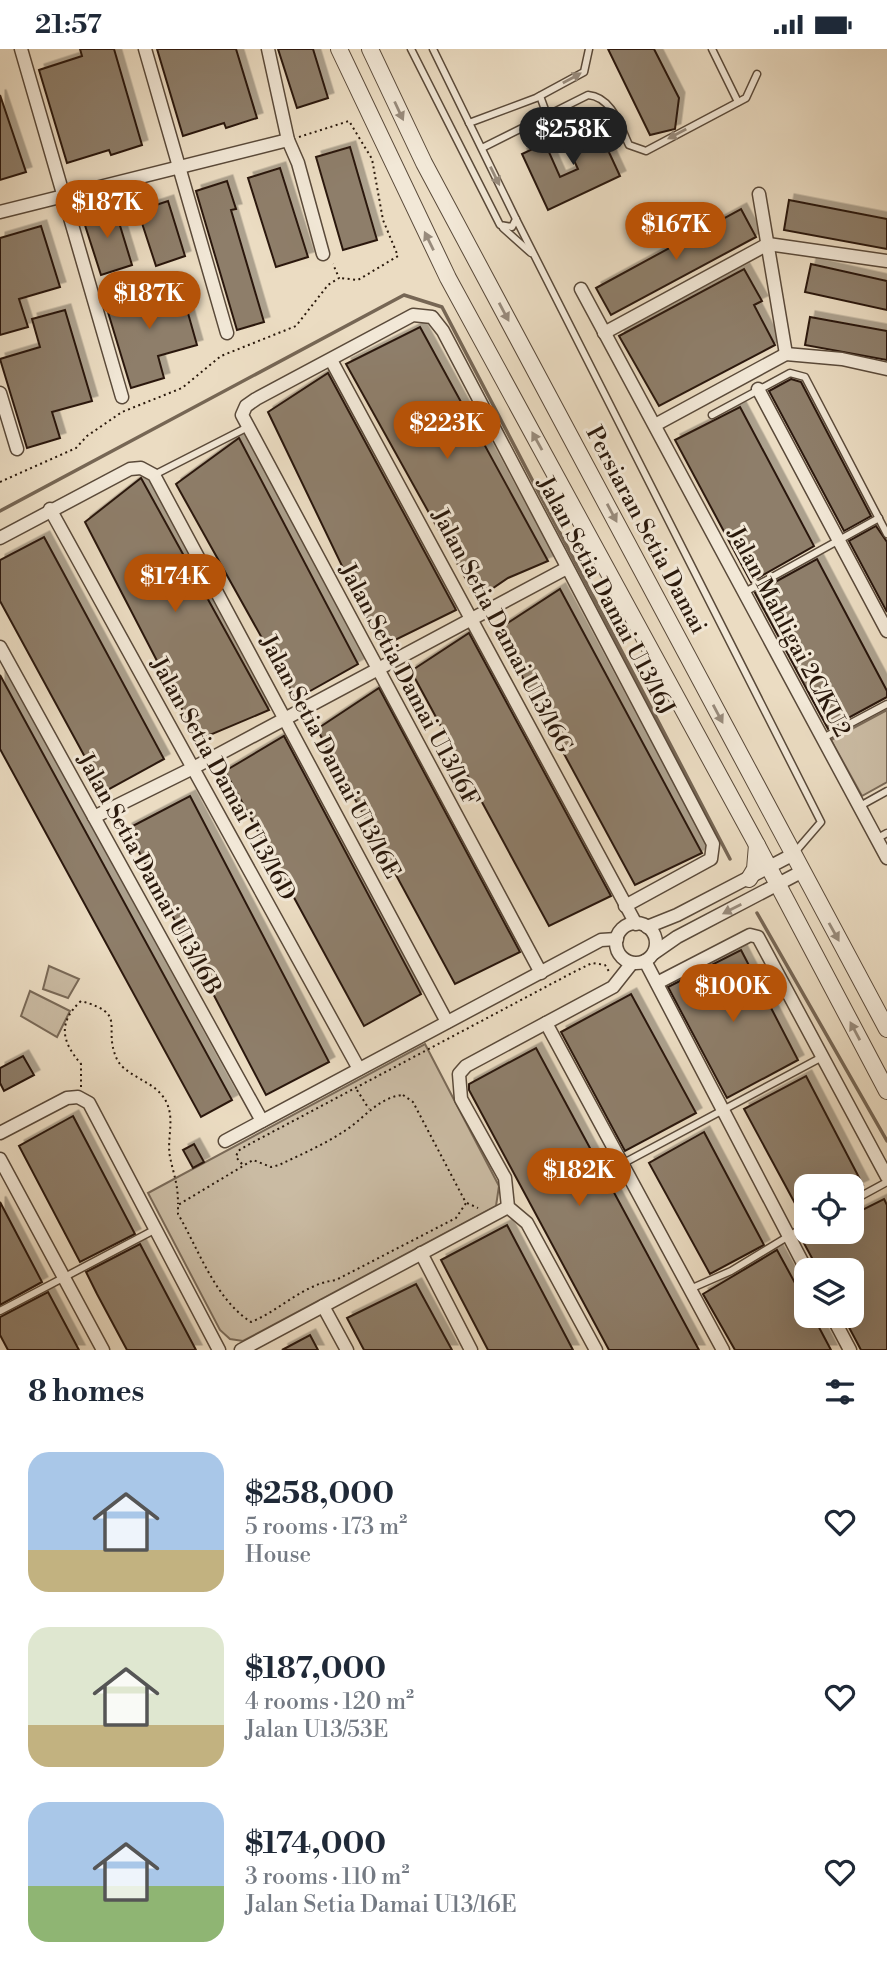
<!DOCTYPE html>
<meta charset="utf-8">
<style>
:root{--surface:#fff;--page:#f6f6f7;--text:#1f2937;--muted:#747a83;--accent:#b45309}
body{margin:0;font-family:"Libre Bodoni",serif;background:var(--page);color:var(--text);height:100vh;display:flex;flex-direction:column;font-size:26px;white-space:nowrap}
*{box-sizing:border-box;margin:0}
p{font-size:23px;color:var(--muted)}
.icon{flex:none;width:38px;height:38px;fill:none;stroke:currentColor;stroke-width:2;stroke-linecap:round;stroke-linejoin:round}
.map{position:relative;height:1301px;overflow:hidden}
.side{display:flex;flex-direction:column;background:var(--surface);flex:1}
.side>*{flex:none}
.fabs{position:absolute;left:794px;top:1125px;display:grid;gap:14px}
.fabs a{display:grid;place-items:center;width:70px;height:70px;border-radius:14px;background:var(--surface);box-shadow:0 7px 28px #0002;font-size:35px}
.price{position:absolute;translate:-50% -60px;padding:0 16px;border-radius:24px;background:var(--accent);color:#fff;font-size:23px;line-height:46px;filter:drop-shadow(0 2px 4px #0008)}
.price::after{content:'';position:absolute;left:50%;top:42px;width:21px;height:16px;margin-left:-10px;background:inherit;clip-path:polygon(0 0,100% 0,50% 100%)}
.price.on{background:#222;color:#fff}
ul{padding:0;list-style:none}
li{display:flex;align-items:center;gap:21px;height:175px;padding:0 28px}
li span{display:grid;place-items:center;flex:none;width:196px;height:140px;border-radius:21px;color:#555}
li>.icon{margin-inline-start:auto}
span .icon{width:84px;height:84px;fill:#fffc;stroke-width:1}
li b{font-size:30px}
h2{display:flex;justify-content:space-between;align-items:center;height:84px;padding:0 28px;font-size:30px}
.status{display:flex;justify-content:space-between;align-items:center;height:49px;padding:0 35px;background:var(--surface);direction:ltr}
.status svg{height:19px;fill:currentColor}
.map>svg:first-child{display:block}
.green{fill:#cabba3;stroke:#7a6a58;stroke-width:2}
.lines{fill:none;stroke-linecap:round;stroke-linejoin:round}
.stream{stroke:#766654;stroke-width:3.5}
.building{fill:#8e7e6b;stroke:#2a190c;stroke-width:2;filter:url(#shadow)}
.service-casing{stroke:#5a4a3a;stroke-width:9}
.minor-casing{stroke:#5a4a3a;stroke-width:15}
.tertiary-casing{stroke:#5a4a3a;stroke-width:18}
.path{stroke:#2a190c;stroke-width:2;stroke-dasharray:2 3.5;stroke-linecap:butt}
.service{stroke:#f2e8d7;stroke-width:6}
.minor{stroke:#f2e8d7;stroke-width:12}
.tertiary{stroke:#f2e8d7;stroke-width:16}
.oneway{fill:#988b7c}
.labels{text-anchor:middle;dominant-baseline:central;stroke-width:6;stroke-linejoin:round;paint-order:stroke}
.street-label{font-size:23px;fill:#2a190c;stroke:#f2e8d7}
</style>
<div class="status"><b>21:57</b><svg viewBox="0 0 49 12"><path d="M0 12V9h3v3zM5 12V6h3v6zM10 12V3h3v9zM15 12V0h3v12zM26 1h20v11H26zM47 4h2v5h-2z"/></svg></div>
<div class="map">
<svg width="887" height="1301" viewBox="0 0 887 1301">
<defs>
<filter id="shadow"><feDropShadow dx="5.5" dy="-5.5" stdDeviation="0" flood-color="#0004"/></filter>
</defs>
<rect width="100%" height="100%" fill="#ebdcc2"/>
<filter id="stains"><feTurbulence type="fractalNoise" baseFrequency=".00286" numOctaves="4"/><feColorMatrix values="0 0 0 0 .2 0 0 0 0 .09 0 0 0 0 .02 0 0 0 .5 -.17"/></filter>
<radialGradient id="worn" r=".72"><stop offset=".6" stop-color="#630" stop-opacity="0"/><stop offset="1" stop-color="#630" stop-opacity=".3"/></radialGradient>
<!-- green -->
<g class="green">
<path d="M887 661V733L862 747 831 691Z"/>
<path d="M49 917 79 930 68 949 43 940Z"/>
<path d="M30 942 70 962 57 988 21 967Z"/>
<path d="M425 995 499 1137 496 1157 243 1292 230 1290 220 1281 148 1144Z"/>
</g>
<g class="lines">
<!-- stream -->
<g class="stream">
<path d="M0 462 404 246 442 258 730 810"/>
<path d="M757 864 887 1092"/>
</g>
</g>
<!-- building -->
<g class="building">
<path d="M80 0H114L142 96 111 106 109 101 67 114 39 21 82 7Z"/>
<path d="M157 0H236L257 69 226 79 224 74 183 87Z"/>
<path d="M278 0H313L328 49 297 59Z"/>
<path d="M608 0H654L679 49 675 80 650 86Z"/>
<path d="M0 46 26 123 0 131Z"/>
<path d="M595 73 620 127 548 161 522 105 545 94 560 128 578 120 563 88Z"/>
<path d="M350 98 377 191 343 201 316 108Z"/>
<path d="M280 119 308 208 276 218 248 129Z"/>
<path d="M227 132 236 160 231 161 264 273 237 281 196 142Z"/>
<path d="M789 151 887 170V200L784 181Z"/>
<path d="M168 152 185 207 156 217 138 162Z"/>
<path d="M114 157 132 216 101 226 82 167Z"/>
<path d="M741 160 756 188 611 266 596 239Z"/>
<path d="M41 177 60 238 19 250 28 278 0 286V189Z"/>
<path d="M811 215 887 232V261L805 243Z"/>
<path d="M744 220 762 252 754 256 775 296 659 357 619 287Z"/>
<path d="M180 236 197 296 158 307 164 329 131 339 104 250 138 240 140 248Z"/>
<path d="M65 261 92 352 52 363 60 389 27 399 0 310 40 298 32 270Z"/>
<path d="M810 268 887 282V311L805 296Z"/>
<path d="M420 278 548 512 508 529 477 550 346 315Z"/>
<path d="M328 324 456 561 381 598 268 363Z"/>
<path d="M791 330 801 333 871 467 844 482 769 342Z"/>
<path d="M740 358 814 497 751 533 675 391Z"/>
<path d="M239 389 358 615 296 650 176 435Z"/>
<path d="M141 429 269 661 198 691 85 473Z"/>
<path d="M876 477 887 493V563L849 492Z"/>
<path d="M44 488 164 710 104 743 0 552V511Z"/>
<path d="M817 510 887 642V648L828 680 755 544Z"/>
<path d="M560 540 702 804 635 836 497 581Z"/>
<path d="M469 584 611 847 549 877 411 622Z"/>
<path d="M0 626 232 1051 201 1068 0 700Z"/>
<path d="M379 639 520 903 455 935 317 680Z"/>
<path d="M284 687 421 945 364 977 225 722Z"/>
<path d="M190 747 329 1013 266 1046 127 780Z"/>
<path d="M741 901 798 1011 727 1049 668 938Z"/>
<path d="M631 945 696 1064 625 1102 561 983Z"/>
<path d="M536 999 699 1301H609L469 1041V1035Z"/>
<path d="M23 1007 34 1026 4 1042 0 1034V1019Z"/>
<path d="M806 1027 863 1136 852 1141V1138H807V1170L804 1171 744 1060Z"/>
<path d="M73 1067 135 1185 80 1213 19 1097Z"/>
<path d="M704 1083 764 1196 710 1225 649 1114Z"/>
<path d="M194 1095 204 1113 193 1119 183 1101Z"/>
<path d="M884 1150 887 1156V1301H861L843 1267H852V1222H819L800 1187 807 1183H852V1166Z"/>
<path d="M0 1153 42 1233 0 1256Z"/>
<path d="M507 1176 573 1301H488L441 1211Z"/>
<path d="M140 1195 169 1250 196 1301H127L97 1245 86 1223Z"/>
<path d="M777 1201 807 1256V1267H813L831 1301H735L703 1245Z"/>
<path d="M416 1235 452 1301H364L347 1269Z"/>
<path d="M48 1243 79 1301H8L0 1286V1268Z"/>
<path d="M310 1286 318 1301H282Z"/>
</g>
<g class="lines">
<defs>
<g id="service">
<path d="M411 0 500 176 512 178 516 170 433 0"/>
<path d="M712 0 738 53"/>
<path d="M540 47 547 66"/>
<path d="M469 74 536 49 584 23 589 0"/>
<path d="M482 99 588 46C612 48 620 77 629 96L646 102 746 49 757 25"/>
<path d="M516 170 821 773 796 802"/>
<path d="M503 179 531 204"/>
<path d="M712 366 790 324 805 328 887 485"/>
<path d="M154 426 246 379"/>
<path d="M745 543 879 469"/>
<path d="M823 689 887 655"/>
<path d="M860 757 887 742"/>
<path d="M876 790 887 784"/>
<path d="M622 1115 824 1007"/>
<path d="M852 1152 887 1133"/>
<path d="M690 1240 731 1222 807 1176"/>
<path d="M0 1262 156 1180"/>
</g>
<g id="minor">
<path d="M21 0 122 348"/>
<path d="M145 0 227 284"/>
<path d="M268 0 288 91 298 114 323 205"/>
<path d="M759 145 786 305"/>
<path d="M0 163 288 91"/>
<path d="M581 240 887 809"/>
<path d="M604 284 768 195 887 212"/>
<path d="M331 311 636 875"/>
<path d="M758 340 887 582"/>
<path d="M0 344 17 400"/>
<path d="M655 376 786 305 842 310 887 320"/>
<path d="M50 460 359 1020"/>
<path d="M0 489 130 420 141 419 154 426 447 973"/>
<path d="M0 598 262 1072"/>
<path d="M94 768 193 719 567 519"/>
<circle cx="636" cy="894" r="20"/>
<path d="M647 878 677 866 792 806"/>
<path d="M654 904 677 888 801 823"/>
<path d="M645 912 807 1222"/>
<path d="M541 924 242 366 246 357 256 350 413 266 432 268 443 282 713 795 711 810 625 857"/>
<path d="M657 934 750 886 758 888 887 1128"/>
<path d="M546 974 723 1301"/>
<path d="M0 1084 67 1049 78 1048 89 1054 219 1301"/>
<path d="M225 1092 601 891 617 890"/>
<path d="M0 1110 103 1301"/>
<path d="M421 1204 471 1301"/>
<path d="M323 1257 347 1301"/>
<path d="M832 1267 850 1301"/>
<path d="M241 1301 508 1158"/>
<path d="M596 1301 527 1174 508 1158 505 1129 461 1050 459 1025 466 1017 613 938 632 914"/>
</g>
<g id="tertiary">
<path d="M339 0 448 229 757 796 887 1042"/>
<path d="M370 0 424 114 887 980"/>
<path d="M749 830 755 820 757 796"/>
</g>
</defs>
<!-- service casing -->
<use href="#service" class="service-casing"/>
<!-- minor casing -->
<use href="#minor" class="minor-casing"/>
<!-- tertiary casing -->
<use href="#tertiary" class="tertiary-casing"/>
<!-- path -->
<g class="path">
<path d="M299 88 349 72 372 110 383 171 398 207 358 231 340 229"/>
<path d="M0 433 76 399 87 387 122 363 182 339 221 307 296 277 328 236 339 229 333 215"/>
<path d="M81 1038V1015C62 993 57 974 81 952 128 965 103 977 116 1008 122 1025 149 1031 161 1045 178 1065 166 1087 170 1108 174 1127 178 1135 178 1155"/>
<path d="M357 1041 369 1060"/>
<path d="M403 1046 413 1053 466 1154 456 1169 336 1231C303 1235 281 1261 251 1273 215 1250 199 1201 178 1165V1156L253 1111 271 1118 279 1116C300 1106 323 1096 343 1083 363 1071 378 1048 403 1046Z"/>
<path d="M242 1115 236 1108 238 1102 246 1097 570 925 592 914 605 916 610 924"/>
<path d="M467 1154 478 1159"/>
</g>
<!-- service -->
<use href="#service" class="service"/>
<!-- minor -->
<use href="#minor" class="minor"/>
<!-- tertiary -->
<use href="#tertiary" class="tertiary"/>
</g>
<!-- one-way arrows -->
<defs><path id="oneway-solid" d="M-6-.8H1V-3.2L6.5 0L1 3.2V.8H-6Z" transform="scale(1.75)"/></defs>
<g class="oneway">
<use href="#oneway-solid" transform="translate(572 29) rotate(-29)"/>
<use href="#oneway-solid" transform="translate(399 62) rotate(65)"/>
<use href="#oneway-solid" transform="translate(677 85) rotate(152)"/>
<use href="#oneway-solid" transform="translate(495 127) rotate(64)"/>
<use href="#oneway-solid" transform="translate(429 192) rotate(-116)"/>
<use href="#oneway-solid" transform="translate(504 263) rotate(62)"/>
<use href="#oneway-solid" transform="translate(537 392) rotate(-119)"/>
<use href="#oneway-solid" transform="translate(612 464) rotate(62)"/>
<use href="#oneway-solid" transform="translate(718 665) rotate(62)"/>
<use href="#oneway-solid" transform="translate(732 860) rotate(153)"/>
<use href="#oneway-solid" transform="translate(834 883) rotate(61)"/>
<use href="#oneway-solid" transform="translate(855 982) rotate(-118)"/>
</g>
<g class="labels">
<!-- street labels -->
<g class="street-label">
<text transform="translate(646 481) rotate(62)">Persiaran Setia Damai</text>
<text transform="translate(606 547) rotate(62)">Jalan Setia Damai U13/16J</text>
<text transform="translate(502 582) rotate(62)">Jalan Setia Damai U13/16G</text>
<text transform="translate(789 583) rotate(62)">Jalan Mahligai 2C/KU2</text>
<text transform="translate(409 636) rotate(62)">Jalan Setia Damai U13/16F</text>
<text transform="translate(330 708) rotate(62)">Jalan Setia Damai U13/16E</text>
<text transform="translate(223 730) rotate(61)">Jalan Setia Damai U13/16D</text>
<text transform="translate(149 825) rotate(61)">Jalan Setia Damai U13/16B</text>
</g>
</g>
<rect width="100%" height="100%" filter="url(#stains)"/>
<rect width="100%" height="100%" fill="url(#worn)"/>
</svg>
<div class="fabs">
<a><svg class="icon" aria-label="locate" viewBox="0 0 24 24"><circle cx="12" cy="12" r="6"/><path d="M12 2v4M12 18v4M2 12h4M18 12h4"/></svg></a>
<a><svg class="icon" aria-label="layers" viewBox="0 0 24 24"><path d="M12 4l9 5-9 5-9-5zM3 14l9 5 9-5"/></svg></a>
</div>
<b class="price on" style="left:573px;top:118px">$258K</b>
<b class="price" style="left:107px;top:191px">$187K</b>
<b class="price" style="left:676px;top:213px">$167K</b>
<b class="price" style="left:149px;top:282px">$187K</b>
<b class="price" style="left:447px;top:412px">$223K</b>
<b class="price" style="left:175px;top:565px">$174K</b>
<b class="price" style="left:733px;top:975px">$100K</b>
<b class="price" style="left:579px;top:1159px">$182K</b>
</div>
<section class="side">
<h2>8 homes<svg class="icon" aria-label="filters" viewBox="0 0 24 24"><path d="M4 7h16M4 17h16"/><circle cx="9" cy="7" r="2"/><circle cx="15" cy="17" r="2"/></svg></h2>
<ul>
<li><span style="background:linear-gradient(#a9c7e8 70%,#c2b280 0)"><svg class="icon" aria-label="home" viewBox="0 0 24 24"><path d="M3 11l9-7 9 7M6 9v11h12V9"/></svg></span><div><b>$258,000</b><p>5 rooms · 173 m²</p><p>House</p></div><svg class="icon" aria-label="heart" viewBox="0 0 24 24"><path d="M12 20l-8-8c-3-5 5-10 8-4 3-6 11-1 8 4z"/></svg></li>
<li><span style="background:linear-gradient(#dfe7d0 70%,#c2b280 0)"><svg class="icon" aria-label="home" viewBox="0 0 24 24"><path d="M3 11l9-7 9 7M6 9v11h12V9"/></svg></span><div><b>$187,000</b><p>4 rooms · 120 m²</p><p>Jalan U13/53E</p></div><svg class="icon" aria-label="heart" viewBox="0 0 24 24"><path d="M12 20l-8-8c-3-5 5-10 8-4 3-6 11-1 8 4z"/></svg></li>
<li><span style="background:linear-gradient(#a9c7e8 60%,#8fb573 0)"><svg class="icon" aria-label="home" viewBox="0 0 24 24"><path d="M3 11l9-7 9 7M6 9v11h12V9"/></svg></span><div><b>$174,000</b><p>3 rooms · 110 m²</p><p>Jalan Setia Damai U13/16E</p></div><svg class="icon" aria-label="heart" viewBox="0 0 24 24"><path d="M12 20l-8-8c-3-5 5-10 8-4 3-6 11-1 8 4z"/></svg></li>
</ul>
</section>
